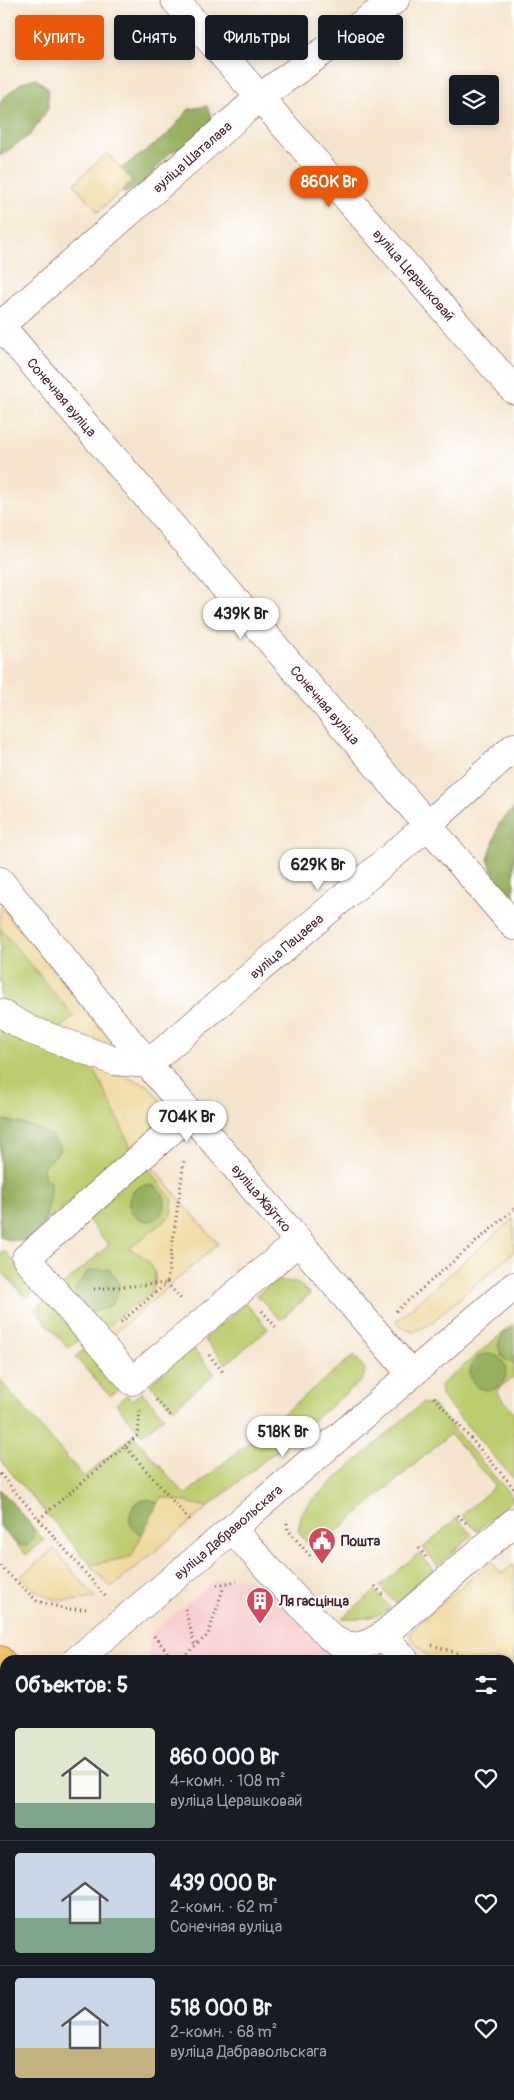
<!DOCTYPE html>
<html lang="ru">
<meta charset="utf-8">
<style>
:root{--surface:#171b24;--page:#20242c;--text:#f1f3f6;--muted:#9ea1a6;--line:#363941;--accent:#ea580c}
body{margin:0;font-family:Pangolin,sans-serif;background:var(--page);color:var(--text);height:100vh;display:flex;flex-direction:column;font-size:19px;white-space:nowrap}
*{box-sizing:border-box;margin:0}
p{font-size:16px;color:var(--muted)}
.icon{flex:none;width:28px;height:28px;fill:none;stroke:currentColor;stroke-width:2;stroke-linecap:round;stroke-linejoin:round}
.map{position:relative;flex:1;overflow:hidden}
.side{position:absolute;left:0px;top:1655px;width:515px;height:445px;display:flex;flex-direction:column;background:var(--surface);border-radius:15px 15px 0 0;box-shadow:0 2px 8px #0003}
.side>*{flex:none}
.guide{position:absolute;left:15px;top:15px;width:485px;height:45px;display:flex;gap:10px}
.fabs{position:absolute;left:449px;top:75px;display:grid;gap:10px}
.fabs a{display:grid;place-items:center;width:50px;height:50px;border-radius:5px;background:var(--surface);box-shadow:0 2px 8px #0003;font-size:25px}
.price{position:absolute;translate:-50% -42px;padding:0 11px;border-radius:18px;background:#fff;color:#222;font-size:16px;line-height:32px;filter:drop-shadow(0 1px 2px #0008)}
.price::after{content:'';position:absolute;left:50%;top:30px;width:15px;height:11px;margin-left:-8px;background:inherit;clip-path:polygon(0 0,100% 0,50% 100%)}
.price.current{background:var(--accent);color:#fff}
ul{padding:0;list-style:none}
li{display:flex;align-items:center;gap:15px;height:125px;padding:0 15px}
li+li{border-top:1px solid var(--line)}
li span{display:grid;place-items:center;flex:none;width:140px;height:100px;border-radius:5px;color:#555}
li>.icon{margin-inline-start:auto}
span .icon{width:60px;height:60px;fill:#fffc;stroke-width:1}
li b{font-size:21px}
h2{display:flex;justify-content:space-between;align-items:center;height:60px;padding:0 15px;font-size:21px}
.chip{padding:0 18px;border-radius:5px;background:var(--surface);box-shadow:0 2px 8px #0003;font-size:18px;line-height:45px}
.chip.current{background:var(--accent);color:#fff}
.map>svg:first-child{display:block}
.built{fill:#f7cfd0}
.green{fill:#bdcc6e;stroke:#84764c}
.forest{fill:#96b061;stroke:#706846}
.sand{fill:#eeda9e;stroke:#9c7c64}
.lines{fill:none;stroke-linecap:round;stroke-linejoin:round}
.minor-casing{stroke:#643d44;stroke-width:29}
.major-casing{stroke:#643d44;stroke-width:29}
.path{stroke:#643d44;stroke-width:3;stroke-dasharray:1 4;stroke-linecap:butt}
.minor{stroke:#fff;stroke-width:28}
.major{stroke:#f4c26a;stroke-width:28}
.labels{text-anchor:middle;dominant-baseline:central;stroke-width:4;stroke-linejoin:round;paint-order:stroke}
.street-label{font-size:14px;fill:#4a1f2b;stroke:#fff}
.poi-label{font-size:14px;font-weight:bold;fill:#4a1f2b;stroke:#fff;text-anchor:start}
</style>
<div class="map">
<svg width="514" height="2100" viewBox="0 0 514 2100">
<rect width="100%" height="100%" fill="#fff"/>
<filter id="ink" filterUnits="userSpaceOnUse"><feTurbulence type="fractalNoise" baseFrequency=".02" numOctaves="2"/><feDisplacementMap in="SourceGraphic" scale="10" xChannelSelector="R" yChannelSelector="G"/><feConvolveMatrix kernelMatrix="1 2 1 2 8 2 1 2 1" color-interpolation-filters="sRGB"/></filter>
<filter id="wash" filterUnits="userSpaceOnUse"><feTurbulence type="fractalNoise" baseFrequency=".0096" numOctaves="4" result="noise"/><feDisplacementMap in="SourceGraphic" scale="20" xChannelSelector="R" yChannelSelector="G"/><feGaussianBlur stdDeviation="1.12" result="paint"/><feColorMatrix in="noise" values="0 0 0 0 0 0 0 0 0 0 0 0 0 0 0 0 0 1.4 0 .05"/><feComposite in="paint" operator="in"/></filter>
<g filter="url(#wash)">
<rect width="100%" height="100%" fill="#f5e5cf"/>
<!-- built -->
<path class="built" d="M236 1578 248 1579 265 1586 332 1660H147L150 1637 157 1628 213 1582Z"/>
<!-- green -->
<g class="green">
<path d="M0 928 74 1016 60 1028 36 1018 0 998V989L3 986 0 982Z"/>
<path d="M0 1028 93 1066 132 1149 23 1242 9 1227 0 1234Z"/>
<path d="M146 1166 174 1200 171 1217 129 1249C133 1251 137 1251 140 1253 158 1263 160 1287 144 1300 140 1303 134 1303 130 1307 120 1315 110 1324 100 1332L61 1287 109 1245 86 1218Z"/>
<path d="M4 1250 37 1289 26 1298 0 1269V1253Z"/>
<path d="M282 1281C295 1281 302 1285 310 1294L280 1320 257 1295 271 1283Z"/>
<path d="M46 1300 80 1339 68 1348 34 1309Z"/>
<path d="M246 1303 268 1329 226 1364 204 1339Z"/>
<path d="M514 1323V1376L496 1391 514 1413V1479L441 1396V1385Z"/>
<path d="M87 1347 121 1387 110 1396 75 1357Z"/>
<path d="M193 1348 215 1374 173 1409 150 1384Z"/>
<path d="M354 1355 365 1369 364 1376 361 1381 208 1507 161 1497 131 1557 91 1565 0 1460V1380L84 1477 133 1435 185 1495Z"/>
<path d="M142 1392 164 1417 142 1435 116 1404 127 1395 132 1400Z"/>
<path d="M422 1403 433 1405 514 1499 477 1531 462 1515 495 1486 450 1434 313 1552 298 1531 302 1512 311 1501Z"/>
<path d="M0 1489 44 1540 26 1555 0 1526Z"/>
<path d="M457 1518 472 1535 438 1566 423 1548Z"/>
<path d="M419 1553 434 1570 396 1604 380 1586Z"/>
<path d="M375 1591 391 1608C376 1619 360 1619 342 1618Z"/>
<path d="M0 1718 5 1723V1776L0 1770Z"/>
<path d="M510 2083 514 2088V2100H429L425 2095H510Z"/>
</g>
<!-- forest -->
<g class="forest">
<path d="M35 78 48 88V109L30 135 0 156V101L21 83Z"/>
<path d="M207 106 214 124 194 140 170 153 143 183 125 193 113 186 123 167 166 136 189 109Z"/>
<path d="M514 808V914L504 903 488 859 499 824Z"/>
<path d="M4 1120C23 1124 52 1128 60 1149 53 1162 48 1159 43 1168L44 1176 50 1182C50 1205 46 1245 15 1240 10 1240 5 1239 0 1237V1123Z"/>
<circle cx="147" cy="1203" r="18"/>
<path d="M109 1269 119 1283C116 1305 112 1308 90 1312L76 1299 75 1289 88 1271Z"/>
<path d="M514 1327V1365L503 1358 498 1345 503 1333Z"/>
<circle cx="488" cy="1372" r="18"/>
<path d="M0 1489 31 1525C35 1534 35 1540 27 1546 14 1546 8 1535 0 1526Z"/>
<path d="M149 1499 160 1504 148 1536C129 1533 124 1516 137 1502Z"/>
<path d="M0 1805 5 1808V1901L0 1895Z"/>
<path d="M174 2095H314L319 2100H179Z"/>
</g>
<!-- sand -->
<g class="sand">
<path d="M107 153 132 181 98 212 74 184Z"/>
<path d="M0 905 115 1046 60 1028 74 1016 0 928Z"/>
<path d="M93 1066 148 1085 172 1115 132 1149Z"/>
<path d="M149 1163 218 1244 107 1340 100 1332C110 1324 120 1315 130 1307 135 1303 140 1303 144 1300 167 1280 152 1257 129 1249L171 1216 173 1200 146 1166Z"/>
<path d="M514 1218V1252L427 1326 413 1332 402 1327 396 1321Z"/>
<path d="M161 1497 208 1507 111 1588 91 1565 131 1557Z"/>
<path d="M54 1549 95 1597C63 1605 43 1600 20 1577Z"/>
<path d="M491 1561 502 1574 514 1564V1745L510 1742V1660H431L411 1638 410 1633 414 1628Z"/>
</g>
</g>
<g filter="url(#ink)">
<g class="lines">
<defs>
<g id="minor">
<path id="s1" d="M175 0 514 390"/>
<path id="s2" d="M0 325 514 926"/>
<path id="s3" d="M0 326 260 97 395 0"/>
<path id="s4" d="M0 881 148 1064 411 1374"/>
<path id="s5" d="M0 1013 30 1030 114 1061 148 1064 427 826 514 747"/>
<path d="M190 1114 26 1258 132 1381 298 1242"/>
<path d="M232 1529 330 1637C350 1651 364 1648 383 1635L405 1660"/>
<path d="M383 1635 514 1522"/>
<path id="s6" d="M77 1660 232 1529 514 1286"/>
<path d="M510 1778 514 1781"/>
<path d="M510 1807 514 1803"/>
<path d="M510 2062 514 2066"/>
</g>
<g id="major">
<path d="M0 1660 5 1666"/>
<path d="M380 2095 384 2100"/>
</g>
</defs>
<!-- minor casing -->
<use href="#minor" class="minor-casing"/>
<!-- major casing -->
<use href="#major" class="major-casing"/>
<!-- path -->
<g class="path">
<path d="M94 1289 167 1283 184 1161"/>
<path d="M262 1311 276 1327"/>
<path d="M396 1311 514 1209"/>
<path d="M121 1322 167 1283 181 1299"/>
<path d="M209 1355 223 1372"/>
<path d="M434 1397 514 1488"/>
<path d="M156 1400 171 1416"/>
<path d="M125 1446 138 1435 140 1410"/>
<path d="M0 1474 106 1597"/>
<path d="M458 1515 466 1523"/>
<path d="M39 1519 125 1446 192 1523"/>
<path d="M287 1523 288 1530 311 1557"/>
<path d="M419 1548 426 1557"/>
<path d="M0 1566 37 1601 66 1609H87"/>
<path d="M217 1585 237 1581"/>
<path d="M375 1586 383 1595"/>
<path d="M185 1609 195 1646"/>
<path d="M154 1636 174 1660"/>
<path d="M432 1645 478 1660"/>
<path d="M179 1660 208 1635 225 1583"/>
<path d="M510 1670 514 1671"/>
<path d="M0 1777 5 1783"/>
<path d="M510 2006 514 2002"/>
<path d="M274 2095 279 2100"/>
</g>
<!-- minor -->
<use href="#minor" class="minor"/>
<!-- major -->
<use href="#major" class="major"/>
</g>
</g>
<!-- icons -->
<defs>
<symbol id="civic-pin" viewBox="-11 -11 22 30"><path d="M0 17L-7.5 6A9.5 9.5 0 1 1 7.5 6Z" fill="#d1495b" stroke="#fff"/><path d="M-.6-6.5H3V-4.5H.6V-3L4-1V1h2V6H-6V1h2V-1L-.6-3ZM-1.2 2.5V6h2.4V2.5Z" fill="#fff"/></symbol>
<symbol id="building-pin" viewBox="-11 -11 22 30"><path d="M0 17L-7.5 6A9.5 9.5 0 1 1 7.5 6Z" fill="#d1495b" stroke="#fff"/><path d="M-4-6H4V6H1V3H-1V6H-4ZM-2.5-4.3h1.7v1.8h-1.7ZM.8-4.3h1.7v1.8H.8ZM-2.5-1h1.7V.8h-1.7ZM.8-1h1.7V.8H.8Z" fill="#fff"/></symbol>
</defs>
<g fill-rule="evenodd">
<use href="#civic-pin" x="306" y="1525" width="32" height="43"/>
<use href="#building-pin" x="244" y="1585" width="32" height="43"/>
</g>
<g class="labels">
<!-- street labels -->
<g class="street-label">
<text stroke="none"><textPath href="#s3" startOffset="256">вуліца Шаталава</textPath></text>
<text stroke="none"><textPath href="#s1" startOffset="364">вуліца Церашковай</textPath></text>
<text stroke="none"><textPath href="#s2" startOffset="95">Сонечная вуліца</textPath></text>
<text stroke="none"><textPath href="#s2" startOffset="500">Сонечная вуліца</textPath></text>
<text stroke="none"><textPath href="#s5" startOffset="340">вуліца Пацаева</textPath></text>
<text stroke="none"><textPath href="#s4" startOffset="411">вуліца Жаўтко</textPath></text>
<text stroke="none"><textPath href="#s6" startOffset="198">вуліца Дабравольскага</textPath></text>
</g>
<!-- poi labels -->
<g class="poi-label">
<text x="341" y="1541">Пошта</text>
<text x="279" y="1601">Ля гасцінца</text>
</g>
</g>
</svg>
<div class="fabs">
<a><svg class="icon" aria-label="layers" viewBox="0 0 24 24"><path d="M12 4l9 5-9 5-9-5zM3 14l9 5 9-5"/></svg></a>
</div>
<b class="price current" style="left:329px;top:208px">860K Br</b>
<b class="price" style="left:241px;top:640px">439K Br</b>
<b class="price" style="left:318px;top:891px">629K Br</b>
<b class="price" style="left:187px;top:1143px">704K Br</b>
<b class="price" style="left:283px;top:1458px">518K Br</b>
<div class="guide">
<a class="chip current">Купить</a>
<a class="chip">Снять</a>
<a class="chip">Фильтры</a>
<a class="chip">Новое</a>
</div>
<section class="side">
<h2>Объектов: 5<svg class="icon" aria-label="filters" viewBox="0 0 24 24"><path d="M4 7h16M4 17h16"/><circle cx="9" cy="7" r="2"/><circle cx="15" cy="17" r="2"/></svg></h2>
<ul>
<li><span style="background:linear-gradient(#dfe7d0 75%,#7fa58c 0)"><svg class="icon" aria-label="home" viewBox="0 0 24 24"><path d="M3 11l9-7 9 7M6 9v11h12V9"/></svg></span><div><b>860 000 Br</b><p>4-комн. · 108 m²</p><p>вуліца Церашковай</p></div><svg class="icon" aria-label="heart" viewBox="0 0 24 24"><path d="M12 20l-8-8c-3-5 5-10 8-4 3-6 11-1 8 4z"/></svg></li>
<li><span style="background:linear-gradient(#c9d6e8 65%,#7fa58c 0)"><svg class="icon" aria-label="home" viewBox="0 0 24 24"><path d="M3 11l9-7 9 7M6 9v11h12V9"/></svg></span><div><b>439 000 Br</b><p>2-комн. · 62 m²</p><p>Сонечная вуліца</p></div><svg class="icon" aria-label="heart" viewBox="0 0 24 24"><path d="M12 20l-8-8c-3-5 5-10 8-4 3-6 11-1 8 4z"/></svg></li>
<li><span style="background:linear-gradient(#c9d6e8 70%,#c2b280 0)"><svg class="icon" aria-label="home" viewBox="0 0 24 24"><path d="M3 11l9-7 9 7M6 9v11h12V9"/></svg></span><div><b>518 000 Br</b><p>2-комн. · 68 m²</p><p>вуліца Дабравольскага</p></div><svg class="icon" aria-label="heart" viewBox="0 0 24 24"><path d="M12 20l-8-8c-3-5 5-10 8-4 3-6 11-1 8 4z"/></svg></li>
</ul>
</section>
</div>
